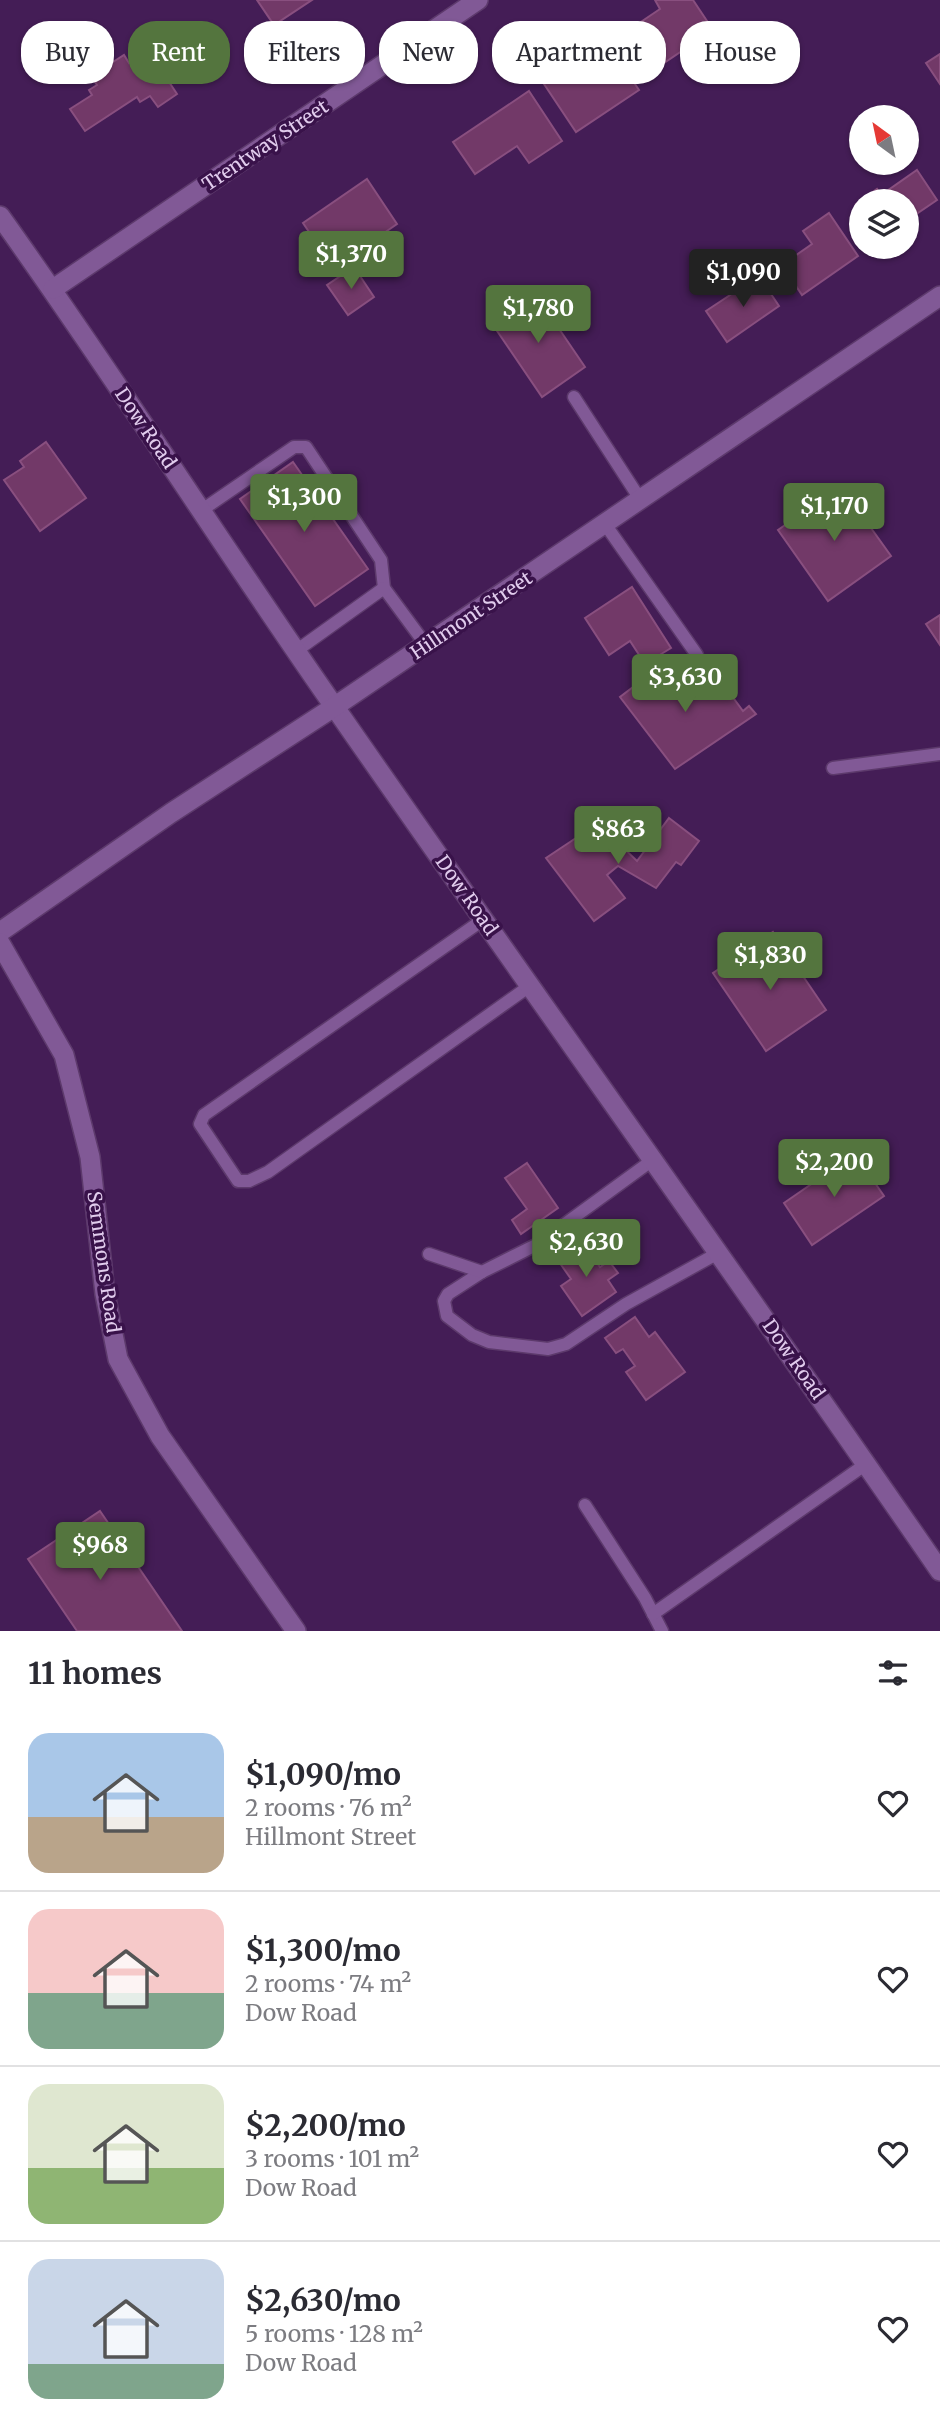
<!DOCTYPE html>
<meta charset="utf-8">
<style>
:root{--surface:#fff;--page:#f2f2f3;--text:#2b2b33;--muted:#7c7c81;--line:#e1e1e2;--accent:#54753e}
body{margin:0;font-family:Merriweather,serif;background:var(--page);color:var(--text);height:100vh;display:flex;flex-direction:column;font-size:26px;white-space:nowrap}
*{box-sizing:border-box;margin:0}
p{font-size:23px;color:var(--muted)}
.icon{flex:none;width:38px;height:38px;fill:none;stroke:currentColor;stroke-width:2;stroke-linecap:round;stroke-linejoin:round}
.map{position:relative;height:1631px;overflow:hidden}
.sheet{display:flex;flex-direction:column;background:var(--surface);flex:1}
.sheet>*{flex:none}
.hud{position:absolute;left:21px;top:21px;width:900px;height:63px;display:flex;gap:14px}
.needle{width:46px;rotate:327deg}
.tools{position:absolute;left:849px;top:105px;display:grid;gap:14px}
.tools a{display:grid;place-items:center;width:70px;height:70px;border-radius:50%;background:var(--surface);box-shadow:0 2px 5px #0004;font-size:35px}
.price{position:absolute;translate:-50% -60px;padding:0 16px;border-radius:7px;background:var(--accent);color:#fff;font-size:23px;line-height:46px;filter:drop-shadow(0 2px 4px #0008)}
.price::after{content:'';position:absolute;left:50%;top:42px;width:21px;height:16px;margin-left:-10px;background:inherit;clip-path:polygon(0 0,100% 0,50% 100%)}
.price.on{background:#222;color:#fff}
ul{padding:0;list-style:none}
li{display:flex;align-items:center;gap:21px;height:175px;padding:0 28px}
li+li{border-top:2px solid var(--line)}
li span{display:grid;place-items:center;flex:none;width:196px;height:140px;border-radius:21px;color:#555}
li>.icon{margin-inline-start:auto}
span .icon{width:84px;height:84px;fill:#fffc;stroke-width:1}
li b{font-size:30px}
h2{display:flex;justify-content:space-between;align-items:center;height:84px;padding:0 28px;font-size:30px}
.chip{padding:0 24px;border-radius:28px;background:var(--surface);box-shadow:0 2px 5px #0004;font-size:24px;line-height:63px}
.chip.on{background:var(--accent);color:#fff}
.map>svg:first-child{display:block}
.building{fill:#723968;stroke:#894f7f;stroke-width:2}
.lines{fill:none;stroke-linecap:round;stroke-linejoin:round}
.service-casing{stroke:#5d3a6c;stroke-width:15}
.minor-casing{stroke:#5d3a6c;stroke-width:22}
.service{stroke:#815996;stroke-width:12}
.minor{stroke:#815996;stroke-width:19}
.labels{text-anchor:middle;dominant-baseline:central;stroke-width:7;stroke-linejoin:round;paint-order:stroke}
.street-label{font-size:19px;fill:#e1cced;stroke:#39124a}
</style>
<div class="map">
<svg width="940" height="1631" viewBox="0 0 940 1631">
<rect width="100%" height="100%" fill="#441d56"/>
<!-- building -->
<g class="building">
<path d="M257 0H312L274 25Z"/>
<path d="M693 0 713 30 652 71 626 32 660 9 655 0Z"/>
<path d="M603 37 639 90 576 132 544 84 579 61 575 55Z"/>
<path d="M148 50 177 94 158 107 150 96 140 102 137 97 85 131 70 109 92 95 89 90 97 85 89 73 110 59 113 62 124 55 129 63Z"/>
<path d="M940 54V84L926 63Z"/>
<path d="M529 91 562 141 529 163 517 146 475 174 453 142Z"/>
<path d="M917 170 937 200 906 221V201H861V212L856 204 877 189 881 195Z"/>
<path d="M367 179 397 224 365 246 357 235 326 257 303 223Z"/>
<path d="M829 213 858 256 802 295 782 265 812 244 803 231Z"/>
<path d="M354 267 374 297 348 315 327 285Z"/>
<path d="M759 276 779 306 727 342 706 311Z"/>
<path d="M534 292 585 367 542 397 491 322Z"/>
<path d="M46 442 86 498 40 531 4 480 24 467 20 461Z"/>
<path d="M293 462 368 569 315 606 240 499Z"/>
<path d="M841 486 891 556 828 601 778 530Z"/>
<path d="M632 587 671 648 645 664 630 641 609 655 585 618Z"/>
<path d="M940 615V645L926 624Z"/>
<path d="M712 669 743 711 749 706 756 714 675 769 620 697 649 675 657 685 675 672 687 688Z"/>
<path d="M669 818 699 841 681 865 676 862 656 888 618 866 607 875 625 898 594 921 546 858 579 836 590 849 601 840 604 845 612 837 637 861Z"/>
<path d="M773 932 826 1010 766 1051 713 973Z"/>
<path d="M855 1154 884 1196 812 1245 784 1203Z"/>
<path d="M527 1163 558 1208 521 1234 512 1220 527 1209 505 1178Z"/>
<path d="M582 1241 600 1267 609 1261 618 1273 608 1280 616 1292 582 1316 561 1286 571 1279 557 1259Z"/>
<path d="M635 1317 649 1337 655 1332 685 1372 646 1400 626 1372 635 1366 623 1349 616 1353 605 1338Z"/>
<path d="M100 1511 182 1631H77L28 1559Z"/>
</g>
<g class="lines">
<defs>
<g id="service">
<path d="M574 397 640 499"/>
<path d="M202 510 294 447H306L381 560 384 588 426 645"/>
<path d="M605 524 697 655"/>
<path d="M296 651 384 588"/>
<path d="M833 768 940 754"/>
<path d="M484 919 204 1115 200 1124 238 1181H249L268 1172 531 985"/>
<path d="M654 1159 536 1245 482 1272 448 1294 444 1301 447 1316 472 1335 489 1342 548 1349 566 1344 626 1304 720 1252"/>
<path d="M429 1254 482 1272"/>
<path d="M585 1505 645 1598 662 1631"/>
<path d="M653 1614 866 1464"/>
</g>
<g id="minor">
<path d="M0 216C116 378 222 546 336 709 536 997 741 1282 940 1571"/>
<path d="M53 289 478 0"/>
<path d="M0 932 171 813 334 707 940 296"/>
<path d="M0 943 64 1055 90 1157 105 1294 118 1359 160 1436 296 1631"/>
</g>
</defs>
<!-- service casing -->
<use href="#service" class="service-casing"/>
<!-- minor casing -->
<use href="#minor" class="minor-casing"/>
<!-- service -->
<use href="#service" class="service"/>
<!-- minor -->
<use href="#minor" class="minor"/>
</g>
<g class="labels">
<!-- street labels -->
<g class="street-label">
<text transform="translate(265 145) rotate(-34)">Trentway Street</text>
<text transform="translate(146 428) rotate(56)">Dow Road</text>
<text transform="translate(471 615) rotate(-34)">Hillmont Street</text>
<text transform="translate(467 895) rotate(55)">Dow Road</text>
<text transform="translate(104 1262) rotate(82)">Semmons Road</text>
<text transform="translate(794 1359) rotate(55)">Dow Road</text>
</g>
</g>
</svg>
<div class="tools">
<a><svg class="needle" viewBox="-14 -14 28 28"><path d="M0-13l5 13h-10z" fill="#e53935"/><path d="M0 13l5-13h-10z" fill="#7c7c81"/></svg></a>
<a><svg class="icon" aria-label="layers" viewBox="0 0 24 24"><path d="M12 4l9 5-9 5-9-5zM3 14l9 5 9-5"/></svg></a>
</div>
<b class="price" style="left:351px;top:291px">$1,370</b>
<b class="price on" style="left:743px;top:309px">$1,090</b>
<b class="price" style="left:538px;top:345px">$1,780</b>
<b class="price" style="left:304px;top:534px">$1,300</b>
<b class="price" style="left:834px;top:543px">$1,170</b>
<b class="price" style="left:685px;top:714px">$3,630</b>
<b class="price" style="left:618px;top:866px">$863</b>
<b class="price" style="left:770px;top:992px">$1,830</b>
<b class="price" style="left:834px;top:1199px">$2,200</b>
<b class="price" style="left:586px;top:1279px">$2,630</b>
<b class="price" style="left:100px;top:1582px">$968</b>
<div class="hud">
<a class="chip">Buy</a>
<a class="chip on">Rent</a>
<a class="chip">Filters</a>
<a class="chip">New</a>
<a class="chip">Apartment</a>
<a class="chip">House</a>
</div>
</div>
<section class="sheet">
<h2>11 homes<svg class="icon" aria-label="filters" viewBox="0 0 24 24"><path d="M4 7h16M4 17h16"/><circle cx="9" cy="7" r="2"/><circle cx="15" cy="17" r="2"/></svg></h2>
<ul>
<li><span style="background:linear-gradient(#a9c7e8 60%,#b9a48a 0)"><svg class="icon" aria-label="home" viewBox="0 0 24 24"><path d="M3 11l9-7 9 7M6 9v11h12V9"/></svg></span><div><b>$1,090/mo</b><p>2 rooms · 76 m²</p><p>Hillmont Street</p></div><svg class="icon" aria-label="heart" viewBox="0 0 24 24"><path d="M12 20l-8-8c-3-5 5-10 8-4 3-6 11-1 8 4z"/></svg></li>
<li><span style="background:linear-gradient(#f6c9c9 60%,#7fa58c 0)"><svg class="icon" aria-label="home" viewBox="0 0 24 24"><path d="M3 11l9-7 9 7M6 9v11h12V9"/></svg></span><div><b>$1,300/mo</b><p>2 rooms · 74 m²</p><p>Dow Road</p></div><svg class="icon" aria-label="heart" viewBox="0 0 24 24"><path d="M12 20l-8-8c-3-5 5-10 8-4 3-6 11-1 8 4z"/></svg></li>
<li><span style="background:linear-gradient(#dfe7d0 60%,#8fb573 0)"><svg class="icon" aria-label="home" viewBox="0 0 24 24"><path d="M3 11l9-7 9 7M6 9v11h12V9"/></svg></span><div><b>$2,200/mo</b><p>3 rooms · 101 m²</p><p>Dow Road</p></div><svg class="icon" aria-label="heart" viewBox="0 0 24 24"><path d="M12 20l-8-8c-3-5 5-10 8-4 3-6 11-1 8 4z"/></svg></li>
<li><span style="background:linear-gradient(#c9d6e8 75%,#7fa58c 0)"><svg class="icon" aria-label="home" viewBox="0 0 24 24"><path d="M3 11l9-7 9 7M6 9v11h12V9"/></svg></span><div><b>$2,630/mo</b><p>5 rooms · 128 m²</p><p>Dow Road</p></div><svg class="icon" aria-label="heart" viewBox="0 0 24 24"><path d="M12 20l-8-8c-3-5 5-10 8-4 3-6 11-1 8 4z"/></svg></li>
</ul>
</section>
